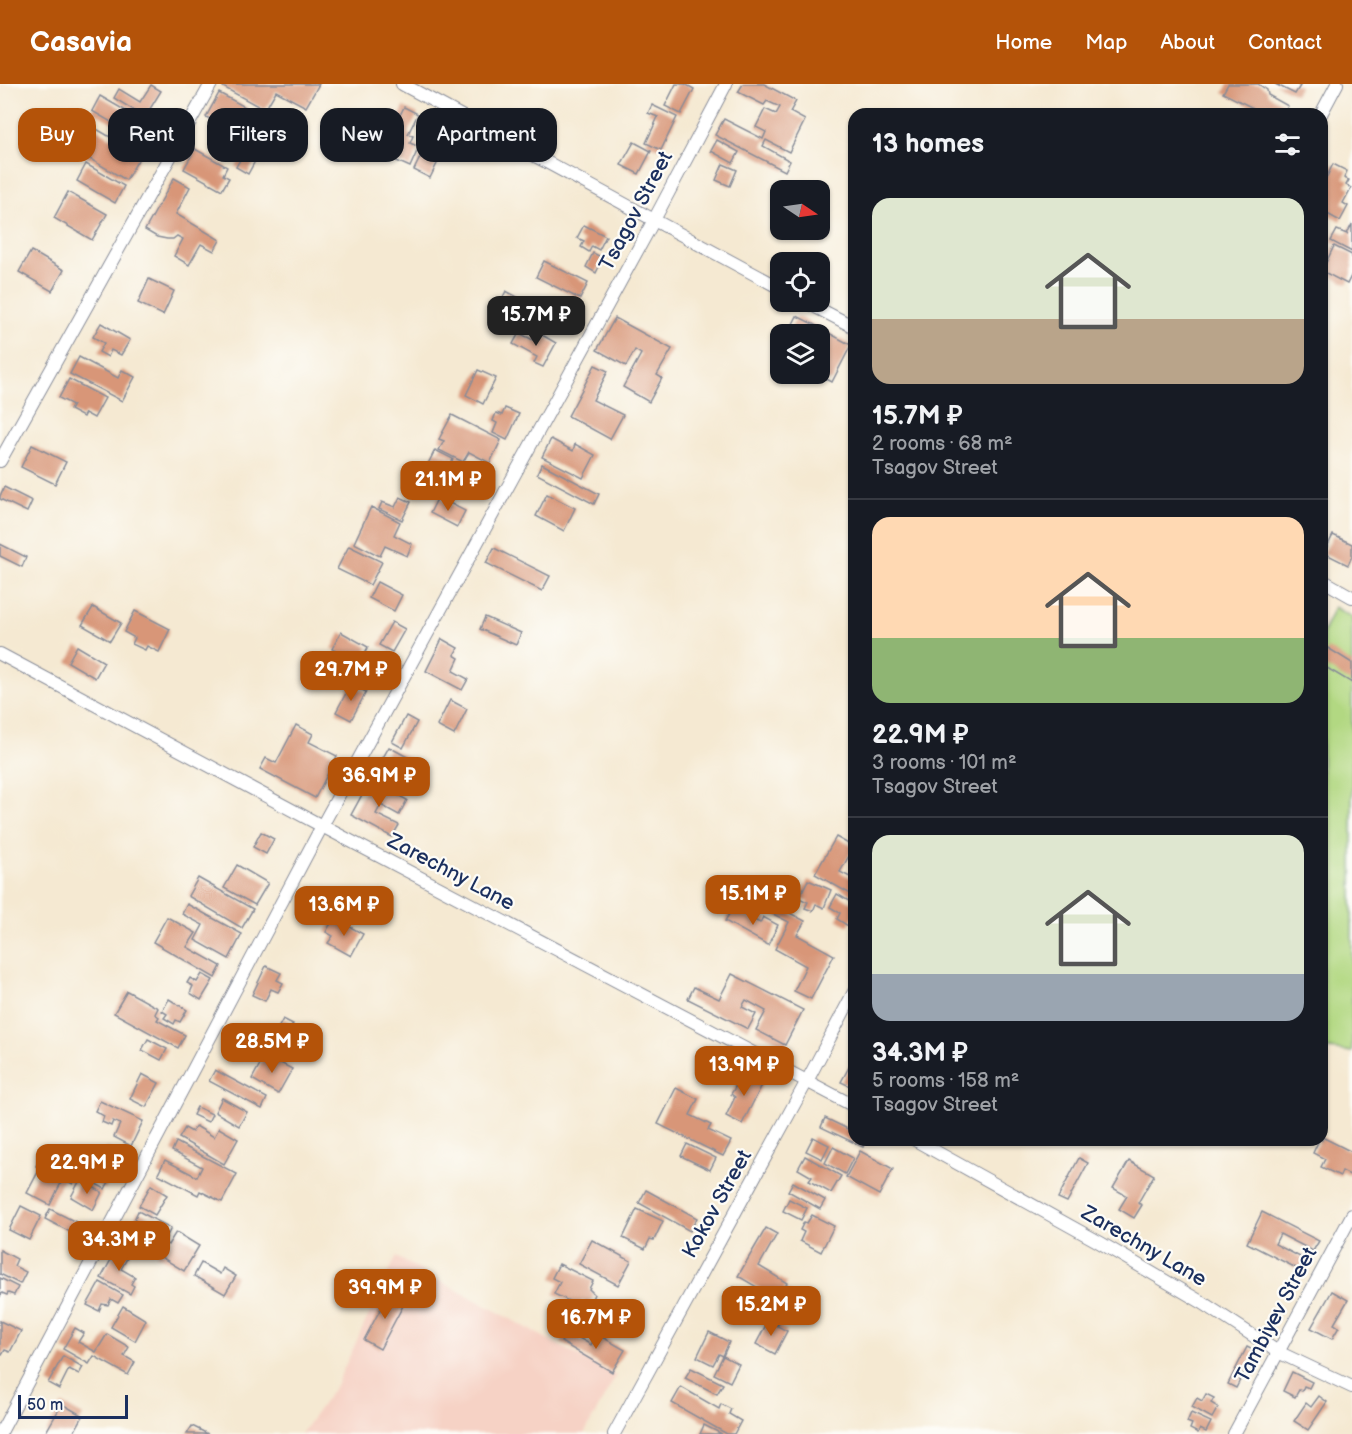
<!DOCTYPE html>
<meta charset="utf-8">
<style>
:root{--surface:#171b24;--page:#242831;--text:#f1f3f6;--muted:#9ea1a6;--line:#363941;--accent:#b45309}
body{margin:0;font-family:"Balsamiq Sans",sans-serif;background:var(--page);color:var(--text);height:100vh;display:flex;flex-direction:column;font-size:22px;white-space:nowrap}
*{box-sizing:border-box;margin:0}
p{font-size:20px;color:var(--muted)}
.icon{flex:none;width:33px;height:33px;fill:none;stroke:currentColor;stroke-width:2;stroke-linecap:round;stroke-linejoin:round}
.map{position:relative;flex:1;overflow:hidden}
.panel{position:absolute;left:848px;top:24px;width:480px;height:1038px;display:flex;flex-direction:column;background:var(--surface);border-radius:18px;box-shadow:0 2px 4px #0004}
.panel>*{flex:none}
.banner{position:absolute;left:18px;top:24px;width:570px;height:54px;display:flex;gap:12px}
.needle{width:39px;rotate:103deg}
.buttons{position:absolute;left:770px;top:96px;display:grid;gap:12px}
.buttons a{display:grid;place-items:center;width:60px;height:60px;border-radius:12px;background:var(--surface);box-shadow:0 2px 4px #0004;font-size:30px}
.scale{position:absolute;left:18px;bottom:15px;width:110px;box-sizing:border-box;padding-left:6px;border:3px solid #1b2f5e;border-top:0;font-size:16px;line-height:21px;white-space:nowrap;color:#1b2f5e;-webkit-text-stroke:4px #fdfcf7;paint-order:stroke}
.price{position:absolute;translate:-50% -51px;padding:0 14px;border-radius:12px;background:var(--accent);color:#fff;font-size:20px;line-height:39px;filter:drop-shadow(0 2px 3px #0008)}
.price::after{content:'';position:absolute;left:50%;top:36px;width:18px;height:14px;margin-left:-9px;background:inherit;clip-path:polygon(0 0,100% 0,50% 100%)}
.price.current{background:#222;color:#fff}
ul{padding:0;list-style:none}
li{display:grid;align-content:center;gap:12px;height:318px;padding:0 24px}
li+li{border-top:2px solid var(--line)}
li span{display:grid;place-items:center;height:186px;border-radius:18px;color:#555}
li>.icon{margin-inline-start:auto}
span .icon{width:108px;height:108px;fill:#fffc;stroke-width:1}
li b{font-size:26px}
h2{display:flex;justify-content:space-between;align-items:center;height:72px;padding:0 24px;font-size:26px}
.tag{padding:0 21px;border-radius:18px;background:var(--surface);box-shadow:0 2px 4px #0004;font-size:21px;line-height:54px}
.tag.current{background:var(--accent);color:#fff}
header{display:flex;align-items:center;gap:36px;box-sizing:border-box;height:84px;padding:0 30px;background:var(--accent);color:#fff}
header strong{font-size:28px}
nav{display:flex;gap:33px;margin-inline-start:auto;font-size:21px}
.map>svg:first-child{display:block}
.built{fill:#f6d2c5}
.green{fill:#b2d882;stroke:#668470;stroke-width:1.5}
.building{fill:#d89678}
.lines{fill:none;stroke-linecap:round;stroke-linejoin:round}
.street-casing{stroke:#888c98;stroke-width:14}
.street{stroke:#fff;stroke-width:12}
.labels{text-anchor:middle;dominant-baseline:central;stroke-width:4.5;stroke-linejoin:round;paint-order:stroke}
.street-label{font-size:21px;fill:#1b2f5e;stroke:#fdfcf7}
</style>
<header>
<strong>Casavia</strong>
<nav><a>Home</a><a>Map</a><a>About</a><a>Contact</a></nav>
</header>
<div class="map">
<svg width="1352" height="1350" viewBox="0 0 1352 1350">
<rect width="100%" height="100%" fill="#fdfcf7"/>
<filter id="ink" filterUnits="userSpaceOnUse"><feTurbulence type="fractalNoise" baseFrequency=".0167" numOctaves="2"/><feDisplacementMap in="SourceGraphic" scale="12" xChannelSelector="R" yChannelSelector="G"/><feConvolveMatrix kernelMatrix="1 2 1 2 8 2 1 2 1" color-interpolation-filters="sRGB"/></filter>
<filter id="wash" filterUnits="userSpaceOnUse"><feTurbulence type="fractalNoise" baseFrequency=".008" numOctaves="4" result="noise"/><feDisplacementMap in="SourceGraphic" scale="24" xChannelSelector="R" yChannelSelector="G"/><feGaussianBlur stdDeviation="1.35" result="paint"/><feColorMatrix in="noise" values="0 0 0 0 0 0 0 0 0 0 0 0 0 0 0 0 0 1.4 0 .05"/><feComposite in="paint" operator="in"/></filter>
<g filter="url(#wash)">
<rect width="100%" height="100%" fill="#f5e9d2"/>
<!-- built -->
<path class="built" d="M396 1173 616 1292 584 1350H301L336 1301Z"/>
<!-- green -->
<path class="green" d="M1334 523 1352 533V968L1322 964V551Z"/>
<g id="blocks">
<!-- building -->
<g class="building">
<path d="M224 0H319L306 23 276 7 265 26 223 3Z"/>
<path d="M676 0H685L694 5 681 30 665 22Z"/>
<path d="M743 0H764L796 17 790 28 805 36 789 68 766 56 763 62 790 77 785 87 715 51 724 35 763 55 766 48 756 43 765 25 776 30 780 23 767 17 764 21 738 8Z"/>
<path d="M1228 0H1258L1267 6 1268 11 1288 22 1284 30H1265L1223 9Z"/>
<path d="M1275 0H1296L1300 2 1295 10Z"/>
<path d="M151 1 161 7 145 33 114 14 119 5 140 18Z"/>
<path d="M219 9 247 24 234 48 206 33Z"/>
<path d="M100 12 154 43 146 58 92 27Z"/>
<path d="M652 21 677 33 661 66 646 59 658 33 648 29Z"/>
<path d="M404 23 418 30 408 50 413 52 410 59 419 63 410 83 381 70Z"/>
<path d="M437 39 453 47 430 94 414 86Z"/>
<path d="M88 40 141 71 126 96 73 65Z"/>
<path d="M244 43 267 55 248 90 236 83 242 72 232 66Z"/>
<path d="M717 56 739 68 733 79 711 67Z"/>
<path d="M634 58 651 67 639 90 621 81Z"/>
<path d="M195 65 227 83 223 91 229 94 222 106 184 85Z"/>
<path d="M86 80 124 102 115 119 77 97Z"/>
<path d="M723 80 737 86 730 102 716 96Z"/>
<path d="M1333 80 1347 87 1344 94 1349 96 1346 101 1351 104 1343 119 1348 122 1340 137 1322 127V103Z"/>
<path d="M174 94 190 103 176 130 220 156 214 167 201 160 189 181 174 172 183 155 177 152 173 155H167L157 153 145 146Z"/>
<path d="M68 108 107 130 92 156 54 134Z"/>
<path d="M1352 140V168L1331 157 1337 146 1347 150Z"/>
<path d="M584 141 606 152 599 166 592 162 589 168 581 163 584 157 577 154Z"/>
<path d="M1334 162 1352 171V190L1347 200 1322 187Z"/>
<path d="M31 167 64 186 52 207 19 188Z"/>
<path d="M593 169 603 174 596 189 586 183Z"/>
<path d="M544 177 588 199 580 215 536 193Z"/>
<path d="M149 195 174 207 163 231 138 219Z"/>
<path d="M506 207 534 222 529 233 533 235 529 241 525 239 519 249 508 244 510 240 494 231Z"/>
<path d="M797 232 819 243 815 250H788Z"/>
<path d="M615 234 672 265 657 291 662 294 649 318 623 303 641 270 635 266 626 282 597 266Z"/>
<path d="M101 239 130 256 121 271 111 266 108 273 99 268 104 259 93 253Z"/>
<path d="M537 248 556 259 543 283 534 279 537 273 513 260 519 249 533 256Z"/>
<path d="M827 248 851 261 832 298 819 291V264Z"/>
<path d="M79 273 118 294 122 286 135 293 122 317 70 290Z"/>
<path d="M595 281 608 287 593 316 623 331 610 355 568 332Z"/>
<path d="M478 286 496 294 483 320 466 311Z"/>
<path d="M69 295 105 314 94 334 85 329 83 333 70 326 73 321 59 314Z"/>
<path d="M505 324 519 330 507 356 493 349 497 339 493 337 496 329 502 331Z"/>
<path d="M452 331 501 356 490 379 469 368 463 378 439 366 444 357 439 355Z"/>
<path d="M551 355 573 367 575 360 595 371 583 394 542 373Z"/>
<path d="M32 361 66 378 55 400 21 383Z"/>
<path d="M435 366 453 375 450 383 453 385 448 393 444 391 441 399 423 390Z"/>
<path d="M542 380 599 410 594 420 537 390Z"/>
<path d="M4 403 32 417 27 428 0 415V412Z"/>
<path d="M547 410 575 424 564 447 536 432Z"/>
<path d="M400 413 411 418 402 436 379 425 382 418 395 423Z"/>
<path d="M438 413 465 427 457 443 430 429Z"/>
<path d="M371 423 400 438 394 451 412 460 407 472 385 462 380 472 354 459Z"/>
<path d="M1333 451 1352 460V472L1348 481 1324 469Z"/>
<path d="M0 460 26 473 22 483 0 472Z"/>
<path d="M349 462 382 478 370 501 337 485Z"/>
<path d="M494 464 550 492 542 507 486 479Z"/>
<path d="M377 498 402 511 394 527 369 514Z"/>
<path d="M93 523 121 539 110 557 82 541Z"/>
<path d="M135 527 170 545 159 568 147 562 145 566 132 560 135 554 124 548Z"/>
<path d="M485 533 521 549 516 561 480 545Z"/>
<path d="M392 538 405 545 392 568 379 561Z"/>
<path d="M341 548 368 563 359 580 350 575 347 581 335 575 338 568 332 565Z"/>
<path d="M442 555 458 564 454 571 459 574 453 587 468 595 462 606 426 587Z"/>
<path d="M77 562 104 578 95 594 68 578Z"/>
<path d="M1328 564 1352 579V599L1322 581V575Z"/>
<path d="M351 600 366 608 351 636 336 628Z"/>
<path d="M450 616 467 625 454 651 437 642Z"/>
<path d="M406 632 417 638 403 664 392 658Z"/>
<path d="M296 641 313 650 309 658 337 672 315 714 260 685 266 674 276 679Z"/>
<path d="M389 663 424 682 418 694 405 692 380 679Z"/>
<path d="M370 696 407 716 399 731 381 721 376 730 399 741 392 753 351 731Z"/>
<path d="M261 748 274 755 266 770 253 763Z"/>
<path d="M836 753 854 763 840 788 854 795V812L815 790Z"/>
<path d="M237 781 268 799 255 821 224 804Z"/>
<path d="M198 794 253 825 242 844 188 812Z"/>
<path d="M808 796 831 806 824 824 816 820 813 827 805 824 808 818 799 814Z"/>
<path d="M744 805 805 837 797 851 834 871 811 915 794 907 806 882 775 865 789 838 740 813Z"/>
<path d="M837 810 854 820V831L848 842 837 835 840 829 830 823Z"/>
<path d="M187 820 242 850 229 875 195 856 203 841 182 830Z"/>
<path d="M732 825 760 839 763 833 778 841 768 861 725 837Z"/>
<path d="M167 833 196 849 187 863 221 882 215 894 153 858Z"/>
<path d="M334 834 363 850 351 872 328 859 333 852 326 848Z"/>
<path d="M266 882 281 889 277 896 283 899 278 908 271 905 265 917 252 911Z"/>
<path d="M202 890 213 896 201 916 190 909 193 902 187 899 190 894 197 898Z"/>
<path d="M732 890 803 926 785 961 756 946 766 927 746 916 742 923 756 930 748 945 688 915 694 903 719 915Z"/>
<path d="M127 907 158 924 155 930 159 933 157 936 185 951 178 964 114 929Z"/>
<path d="M169 915 187 926 180 938 176 936 174 940 164 934 167 930 162 927Z"/>
<path d="M283 935 293 940 282 961 272 956Z"/>
<path d="M148 955 167 965 161 976 142 966Z"/>
<path d="M265 971 292 985 278 1010 252 995Z"/>
<path d="M854 974V1004L841 998Z"/>
<path d="M215 986 267 1014 262 1025 209 997Z"/>
<path d="M744 988 763 999 742 1040 726 1032 735 1013 731 1010Z"/>
<path d="M142 990 159 999 146 1023 130 1015Z"/>
<path d="M676 1004 698 1015 690 1031 711 1041 708 1046 731 1057 723 1072 658 1040Z"/>
<path d="M222 1014 247 1028 239 1042 215 1028Z"/>
<path d="M100 1017 143 1037 131 1062 114 1053 120 1040 113 1037 111 1042 102 1038 104 1032 95 1027Z"/>
<path d="M197 1023 212 1030 208 1038 193 1031Z"/>
<path d="M825 1034 854 1048V1056H866L863 1063 821 1043Z"/>
<path d="M196 1042 214 1053 219 1044 238 1055 224 1080 179 1054 185 1044 192 1048Z"/>
<path d="M813 1053 829 1061 822 1075 806 1067Z"/>
<path d="M1322 1053 1352 1068V1092L1342 1087 1340 1092 1321 1083 1325 1075 1313 1069 1319 1056H1322Z"/>
<path d="M176 1058 237 1090 222 1118 200 1107 198 1111 158 1090 165 1076 197 1093 202 1083 172 1067Z"/>
<path d="M687 1060 716 1074 710 1086 681 1072Z"/>
<path d="M833 1063 853 1074 845 1090 825 1079Z"/>
<path d="M107 1064 123 1072 105 1105 89 1096Z"/>
<path d="M860 1067 893 1085 879 1111 846 1093Z"/>
<path d="M42 1071 78 1090 73 1100 63 1095 50 1121 27 1109 40 1084 36 1082Z"/>
<path d="M805 1072 841 1092 831 1109 809 1097 812 1093 798 1085Z"/>
<path d="M1079 1074 1088 1079 1067 1118 1058 1114Z"/>
<path d="M1129 1077 1154 1091 1138 1119 1142 1121 1134 1134 1119 1125 1127 1112 1113 1104Z"/>
<path d="M80 1096 102 1108 93 1126 71 1113Z"/>
<path d="M793 1098 825 1116 820 1125 788 1107Z"/>
<path d="M151 1101 167 1111 155 1131 139 1122Z"/>
<path d="M646 1106 697 1134 690 1147 639 1119Z"/>
<path d="M789 1115 807 1124 801 1136 783 1127Z"/>
<path d="M21 1122 41 1132 29 1156 9 1146Z"/>
<path d="M50 1125 84 1142 78 1152 45 1135Z"/>
<path d="M637 1125 663 1137 654 1156 650 1155 645 1165 623 1154Z"/>
<path d="M138 1127 171 1144 166 1154 155 1148 154 1152 141 1145 144 1141 134 1136Z"/>
<path d="M1262 1128 1319 1157 1313 1167 1280 1150 1275 1160 1306 1176 1300 1186 1247 1159Z"/>
<path d="M812 1131 834 1142 821 1168 800 1157 804 1148 800 1146 804 1138 807 1139Z"/>
<path d="M766 1144 777 1150 759 1182 787 1199 784 1205 795 1211 778 1241 729 1213 734 1203 772 1225 777 1215 738 1192Z"/>
<path d="M176 1148 199 1162 184 1187 156 1170 164 1158 168 1161Z"/>
<path d="M592 1156 631 1177 618 1201 579 1180Z"/>
<path d="M118 1163 130 1169 121 1185 135 1193 131 1200 134 1202 130 1210 101 1194Z"/>
<path d="M0 1166 17 1175 14 1182 26 1188 20 1200 0 1190Z"/>
<path d="M201 1179 220 1190 223 1184 236 1192 225 1210 194 1192Z"/>
<path d="M559 1180 593 1197 589 1205 594 1210 590 1220 582 1217 579 1222 554 1210 560 1198 552 1194Z"/>
<path d="M0 1194 18 1203 14 1211 8 1209 7 1211 2 1209 0 1213Z"/>
<path d="M100 1198 123 1211 118 1219 111 1215 108 1221 102 1220 99 1227 87 1221Z"/>
<path d="M390 1207 406 1216 380 1265 364 1256Z"/>
<path d="M1332 1207 1348 1216 1334 1240 1339 1243 1332 1255 1311 1244Z"/>
<path d="M123 1222 146 1236 135 1257 111 1243Z"/>
<path d="M0 1237 21 1247 10 1268 5 1266 2 1271 0 1270Z"/>
<path d="M768 1237 787 1247 775 1270 756 1260Z"/>
<path d="M75 1244 84 1249 78 1258 96 1268 107 1250 129 1263 124 1272 135 1278 128 1291 94 1272 89 1280 63 1265Z"/>
<path d="M567 1247 591 1261 597 1250 625 1266 612 1288 561 1258Z"/>
<path d="M709 1248 729 1258 723 1272 719 1270 713 1281 697 1273Z"/>
<path d="M1247 1263 1255 1267 1236 1304 1228 1300Z"/>
<path d="M63 1272 83 1283 79 1290 69 1285 59 1305 48 1299Z"/>
<path d="M723 1272 739 1280 730 1298 714 1290Z"/>
<path d="M691 1284 723 1300 717 1310 685 1294Z"/>
<path d="M1292 1288 1312 1298 1309 1304 1304 1302 1302 1307 1299 1306 1295 1313 1283 1307Z"/>
<path d="M681 1303 719 1325 721 1320 731 1325 729 1330 741 1337 734 1350H727L672 1319Z"/>
<path d="M1206 1310 1214 1314 1211 1319 1218 1323 1212 1334 1192 1323 1197 1314 1202 1317Z"/>
<path d="M1319 1312 1327 1318 1308 1346 1294 1337 1306 1319 1311 1323Z"/>
<path d="M62 1320 83 1332 73 1350H49L46 1348Z"/>
<path d="M1191 1329 1211 1338 1206 1348 1200 1345 1198 1349 1190 1345 1192 1340 1187 1338Z"/>
<path d="M704 1341 722 1350H700Z"/>
<path d="M192 1342 208 1350H187Z"/>
</g>
</g>
</g>
<g filter="url(#ink)">
<use href="#blocks" fill-opacity="0" stroke="#888c98" stroke-width="1.5"/>
<g class="lines">
<defs>
<g id="street">
<path d="M402 0 780 204"/>
<path d="M1321 30 1337 0"/>
<path d="M806 218 854 243"/>
<path d="M0 377 211 0"/>
<path d="M1322 496 1352 513"/>
<path d="M0 570 322 742 854 1022"/>
<path d="M915 1056 1099 1158 1203 1219 1278 1268 1352 1303"/>
<path d="M0 1350 322 742 654 136 726 0"/>
<path d="M614 1350 807 997 854 908"/>
<path d="M1234 1350 1352 1131"/>
</g>
</defs>
<!-- street casing -->
<use href="#street" class="street-casing"/>
<!-- street -->
<use href="#street" class="street"/>
</g>
</g>
<g class="labels">
<!-- street labels -->
<g class="street-label">
<text transform="translate(636 127) rotate(-62)">Tsagov Street</text>
<text transform="translate(451 788) rotate(28)">Zarechny Lane</text>
<text transform="translate(717 1120) rotate(-61)">Kokov Street</text>
<text transform="translate(1144 1162) rotate(30)">Zarechny Lane</text>
<text transform="translate(1276 1231) rotate(-62)">Tambiyev Street</text>
</g>
</g>
</svg>
<div class="buttons">
<a><svg class="needle" viewBox="-14 -14 28 28"><path d="M0-13l5 13h-10z" fill="#e53935"/><path d="M0 13l5-13h-10z" fill="#9ea1a6"/></svg></a>
<a><svg class="icon" aria-label="locate" viewBox="0 0 24 24"><circle cx="12" cy="12" r="6"/><path d="M12 2v4M12 18v4M2 12h4M18 12h4"/></svg></a>
<a><svg class="icon" aria-label="layers" viewBox="0 0 24 24"><path d="M12 4l9 5-9 5-9-5zM3 14l9 5 9-5"/></svg></a>
</div>
<div class="scale">50 m</div>
<b class="price current" style="left:536px;top:263px">15.7M ₽</b>
<b class="price" style="left:448px;top:428px">21.1M ₽</b>
<b class="price" style="left:351px;top:618px">29.7M ₽</b>
<b class="price" style="left:379px;top:724px">36.9M ₽</b>
<b class="price" style="left:753px;top:842px">15.1M ₽</b>
<b class="price" style="left:344px;top:853px">13.6M ₽</b>
<b class="price" style="left:272px;top:990px">28.5M ₽</b>
<b class="price" style="left:744px;top:1013px">13.9M ₽</b>
<b class="price" style="left:87px;top:1111px">22.9M ₽</b>
<b class="price" style="left:119px;top:1188px">34.3M ₽</b>
<b class="price" style="left:385px;top:1236px">39.9M ₽</b>
<b class="price" style="left:771px;top:1253px">15.2M ₽</b>
<b class="price" style="left:596px;top:1266px">16.7M ₽</b>
<div class="banner">
<a class="tag current">Buy</a>
<a class="tag">Rent</a>
<a class="tag">Filters</a>
<a class="tag">New</a>
<a class="tag">Apartment</a>
</div>
<section class="panel">
<h2>13 homes<svg class="icon" aria-label="filters" viewBox="0 0 24 24"><path d="M4 7h16M4 17h16"/><circle cx="9" cy="7" r="2"/><circle cx="15" cy="17" r="2"/></svg></h2>
<ul>
<li><span style="background:linear-gradient(#dfe7d0 65%,#b9a48a 0)"><svg class="icon" aria-label="home" viewBox="0 0 24 24"><path d="M3 11l9-7 9 7M6 9v11h12V9"/></svg></span><div><b>15.7M ₽</b><p>2 rooms · 68 m²</p><p>Tsagov Street</p></div></li>
<li><span style="background:linear-gradient(#ffd9b3 65%,#8fb573 0)"><svg class="icon" aria-label="home" viewBox="0 0 24 24"><path d="M3 11l9-7 9 7M6 9v11h12V9"/></svg></span><div><b>22.9M ₽</b><p>3 rooms · 101 m²</p><p>Tsagov Street</p></div></li>
<li><span style="background:linear-gradient(#dfe7d0 75%,#9aa5b1 0)"><svg class="icon" aria-label="home" viewBox="0 0 24 24"><path d="M3 11l9-7 9 7M6 9v11h12V9"/></svg></span><div><b>34.3M ₽</b><p>5 rooms · 158 m²</p><p>Tsagov Street</p></div></li>
</ul>
</section>
</div>
